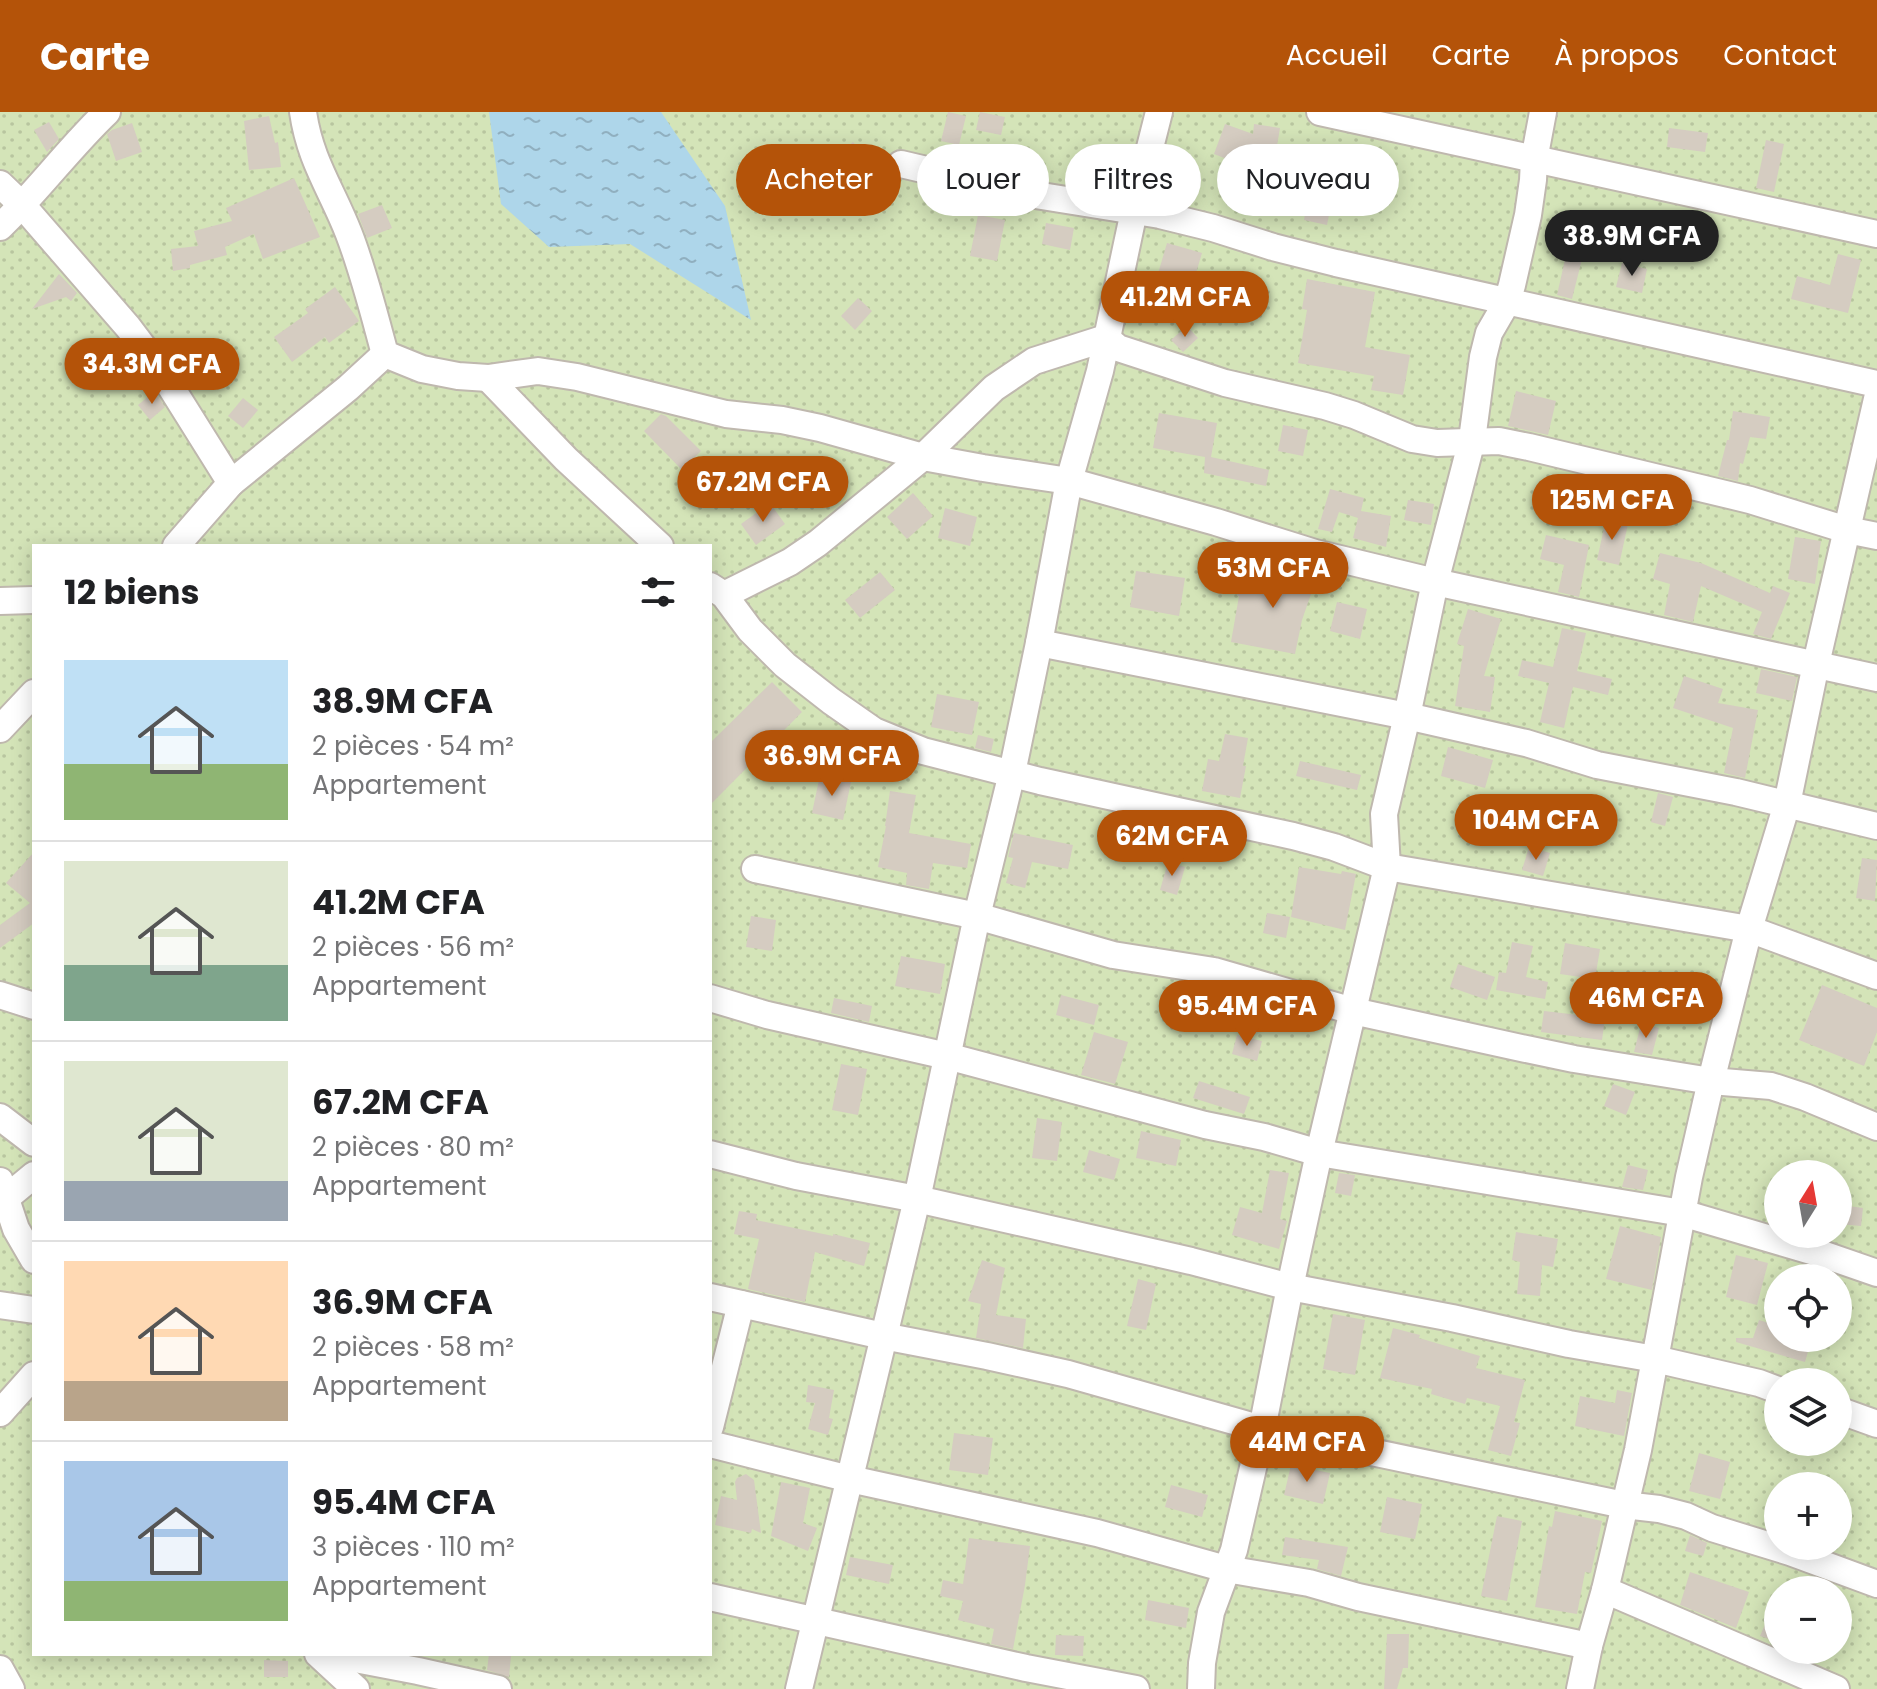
<!DOCTYPE html>
<html lang="fr">
<meta charset="utf-8">
<style>
:root{--surface:#fff;--page:#f6f6f6;--text:#202124;--muted:#757577;--line:#e0e0e0;--accent:#b45309}
body{margin:0;font-family:Poppins,sans-serif;background:var(--page);color:var(--text);height:100vh;display:flex;flex-direction:column;font-size:30px;white-space:nowrap}
*{box-sizing:border-box;margin:0}
p{font-size:26px;color:var(--muted)}
.icon{flex:none;width:44px;height:44px;fill:none;stroke:currentColor;stroke-width:2;stroke-linecap:round;stroke-linejoin:round}
.map{position:relative;flex:1;overflow:hidden}
.drawer{position:absolute;left:32px;top:432px;width:680px;height:1112px;display:flex;flex-direction:column;background:var(--surface);border-radius:0px;box-shadow:0 4px 20px #0003}
.drawer>*{flex:none}
.top-card{position:absolute;left:736px;top:32px;width:760px;height:72px;display:flex;gap:16px}
.needle{width:52px;rotate:11deg}
.tools{position:absolute;left:1764px;top:1048px;display:grid;gap:16px}
.tools a{display:grid;place-items:center;width:88px;height:88px;border-radius:50%;background:var(--surface);box-shadow:0 4px 20px #0003;font-size:40px}
.price{position:absolute;translate:-50% -68px;padding:0 18px;border-radius:28px;background:var(--accent);color:#fff;font-size:26px;line-height:52px;filter:drop-shadow(0 2px 4px #0008)}
.price::after{content:'';position:absolute;left:50%;top:48px;width:24px;height:18px;margin-left:-12px;background:inherit;clip-path:polygon(0 0,100% 0,50% 100%)}
.price.on{background:#222;color:#fff}
ul{padding:0;list-style:none}
li{display:flex;align-items:center;gap:24px;height:200px;padding:0 32px}
li+li{border-top:2px solid var(--line)}
li span{display:grid;place-items:center;flex:none;width:224px;height:160px;border-radius:0px;color:#555}
li>.icon{margin-inline-start:auto}
span .icon{width:96px;height:96px;fill:#fffc;stroke-width:1}
li b{font-size:34px}
h2{display:flex;justify-content:space-between;align-items:center;height:96px;padding:0 32px;font-size:34px}
.chip{padding:0 28px;border-radius:36px;background:var(--surface);box-shadow:0 4px 20px #0003;font-size:28px;line-height:72px}
.chip.on{background:var(--accent);color:#fff}
header{display:flex;align-items:center;gap:48px;box-sizing:border-box;height:112px;padding:0 40px;background:var(--accent);color:#fff}
header strong{font-size:38px}
nav{display:flex;gap:44px;margin-inline-start:auto;font-size:28px}
.map>svg:first-child{display:block}
.green{fill:url(#green-dots);fill-rule:evenodd}
.water{fill:url(#water-ripples)}
.building{fill:#d5ccc1}
.lines{fill:none;stroke-linecap:round;stroke-linejoin:round}
.minor-casing{stroke:#bfb8ae;stroke-width:30}
.minor{stroke:#fff;stroke-width:26}
</style>
<header>
<strong>Carte</strong>
<nav><a>Accueil</a><a>Carte</a><a>À propos</a><a>Contact</a></nav>
</header>
<div class="map">
<svg width="1877" height="1577" viewBox="0 0 1877 1577">
<defs>
<pattern id="green-dots" width="8" height="8" patternUnits="userSpaceOnUse" patternTransform="scale(2)"><rect width="8" height="8" fill="#d4e4b8"/><path d="M2 2h.1M6 6h.1" fill="none" stroke="#b8c59f" stroke-width="1.8" stroke-linecap="round"/></pattern>
<pattern id="water-ripples" width="26" height="14" patternUnits="userSpaceOnUse" patternTransform="scale(2)"><rect width="26" height="14" fill="#aed6ea"/><path d="M2 4q2-2 4 0t4 0M15 11q2-2 4 0t4 0" fill="none" stroke="#90afbf"/></pattern>
</defs>
<rect width="100%" height="100%" fill="#f4f1eb"/>
<!-- green -->
<path class="green" d="M0 0H1877V1577H0ZM34 434H710V1542H34ZM1778 1062H1838V1122H1778ZM1778 1166H1838V1226H1778ZM1778 1270H1838V1330H1778ZM1778 1374H1838V1434H1778ZM1778 1478H1838V1538H1778Z"/>
<!-- water -->
<path class="water" d="M489 0H661L725 94 751 208 630 132 549 135 501 92Z"/>
<!-- building -->
<g class="building">
<path d="M948 0 966 4 959 33 941 29Z"/>
<path d="M980 0 1005 5 1001 23 976 18Z"/>
<path d="M269 4 275 31 278 30 281 55 249 58 244 9Z"/>
<path d="M49 10 59 27 47 40 34 18Z"/>
<path d="M132 11 142 40 116 49 107 22 112 18Z"/>
<path d="M1225 12 1253 22 1254 12 1280 16 1274 52 1239 46 1237 51 1214 42Z"/>
<path d="M1669 16 1708 21 1705 40 1667 35Z"/>
<path d="M1766 28 1784 32 1774 80 1756 76Z"/>
<path d="M853 30 868 47 846 67 847 68 829 84 830 85 814 101 798 85 824 58 823 57Z"/>
<path d="M294 66 320 125 263 147 254 122 225 135 227 143 190 153V156L173 159 171 137 198 134 194 119 232 109 226 96Z"/>
<path d="M1310 77 1333 82 1327 113 1304 108Z"/>
<path d="M382 93 392 116 367 126 358 102Z"/>
<path d="M978 103 1005 108 997 149 970 144Z"/>
<path d="M1046 111 1074 116 1070 138 1042 132Z"/>
<path d="M1167 131 1202 141 1187 191 1152 182Z"/>
<path d="M1838 142 1861 148 1848 201 1791 187 1797 164 1830 173Z"/>
<path d="M1566 143 1582 147 1572 187 1557 183Z"/>
<path d="M1622 151 1647 157 1642 181 1616 175Z"/>
<path d="M59 162 77 181 71 189 66 185 32 197Z"/>
<path d="M1307 167 1375 180 1365 235 1410 243 1403 283 1371 278 1374 264 1298 251 1307 198 1302 197Z"/>
<path d="M335 175 359 209 329 231 325 225 292 250 274 225 308 201 305 197Z"/>
<path d="M858 186 872 199 855 218 841 204Z"/>
<path d="M1187 214 1198 226 1183 240 1171 228Z"/>
<path d="M155 279 165 295 150 308 138 293Z"/>
<path d="M1516 279 1556 289 1548 323 1508 314Z"/>
<path d="M243 286 258 298 243 316 228 304Z"/>
<path d="M1733 299 1770 305 1766 327 1750 325 1743 352 1740 351 1738 369 1718 364 1727 328H1729Z"/>
<path d="M1159 301 1217 311 1211 345 1269 358 1266 374 1204 361 1205 345 1153 336Z"/>
<path d="M661 302 666 304 701 339 682 358 644 319Z"/>
<path d="M1283 313 1308 318 1303 344 1278 339Z"/>
<path d="M1330 377 1364 386 1361 399 1391 404 1386 435 1353 426 1358 406 1339 400 1332 420 1318 417Z"/>
<path d="M913 381 933 404 907 427 887 405Z"/>
<path d="M1408 388 1434 392 1431 413 1404 408Z"/>
<path d="M770 391 785 412 756 433 741 412Z"/>
<path d="M945 396 977 405 970 434 938 426Z"/>
<path d="M1606 407 1628 412 1619 453 1597 448Z"/>
<path d="M1546 423 1589 433 1579 485 1558 480 1564 453 1540 447Z"/>
<path d="M1795 425 1821 429 1815 472 1788 467Z"/>
<path d="M1660 441 1701 451 1770 481 1773 474 1790 481 1771 527 1753 522 1762 500 1701 474 1693 510 1664 503 1670 472 1653 467Z"/>
<path d="M1276 451 1314 459 1309 482H1311L1302 508 1295 542 1231 530 1239 484H1237L1243 465 1271 474Z"/>
<path d="M1136 459 1185 466 1179 504 1130 495Z"/>
<path d="M880 460 895 478 860 506 845 488Z"/>
<path d="M1337 490 1367 497 1360 527 1330 519Z"/>
<path d="M1468 497 1501 507 1484 564 1495 565 1490 600 1455 594 1464 534 1457 532Z"/>
<path d="M1562 516 1586 521 1577 559 1612 567 1608 583 1573 575 1564 616 1540 610 1549 571 1518 564 1522 548 1553 555Z"/>
<path d="M1761 557 1797 565 1792 589 1756 581Z"/>
<path d="M1684 564 1723 577 1718 591 1758 598 1745 666 1724 661 1733 616 1673 596Z"/>
<path d="M772 570 802 600 710 693V631Z"/>
<path d="M937 582 979 590 972 623 931 615Z"/>
<path d="M1225 622 1248 626 1243 654H1246L1240 686 1202 679 1208 647 1219 649Z"/>
<path d="M978 623 994 627 991 640 975 636Z"/>
<path d="M1448 635 1493 648 1485 676 1441 664Z"/>
<path d="M1300 649 1361 663 1357 678 1296 664Z"/>
<path d="M820 663 851 670 843 708 812 701Z"/>
<path d="M890 679 916 683 909 721 971 732 967 756 933 751 929 777 906 773 907 761 878 755 886 714H885Z"/>
<path d="M1658 681 1673 685 1665 714 1651 710Z"/>
<path d="M1014 721 1073 733 1068 757 1032 750 1025 776 1006 771 1013 746 1008 745Z"/>
<path d="M1529 735 1550 741 1543 764 1522 758Z"/>
<path d="M34 740V811L0 836V813L30 791 6 771Z"/>
<path d="M1862 746 1877 748 1875 789 1856 786Z"/>
<path d="M1168 750 1185 755 1177 783 1160 778Z"/>
<path d="M1299 755 1341 762 1342 759 1356 762 1345 818 1291 805Z"/>
<path d="M1267 801 1290 805 1286 826 1263 821Z"/>
<path d="M751 804 776 808 772 839 746 835Z"/>
<path d="M1512 830 1533 834 1526 865 1548 870 1545 887 1496 878 1499 860 1506 861Z"/>
<path d="M1565 831 1600 837 1595 867 1560 862Z"/>
<path d="M901 844 945 852 940 882 895 874Z"/>
<path d="M1458 852 1495 865 1487 888 1450 875Z"/>
<path d="M1822 873 1877 896V920L1864 954 1799 928Z"/>
<path d="M1061 883 1099 893 1094 913 1056 903Z"/>
<path d="M834 886 872 894 869 910 831 901Z"/>
<path d="M1544 899 1605 906 1602 928 1541 920Z"/>
<path d="M1641 912 1659 916 1652 943 1634 940Z"/>
<path d="M1094 920 1128 930 1115 972 1081 963Z"/>
<path d="M1237 923 1262 929 1257 949 1232 942Z"/>
<path d="M841 952 867 957 858 1003 832 998Z"/>
<path d="M1199 969 1250 985 1244 1002 1193 986Z"/>
<path d="M1613 972 1635 980 1626 1003 1604 994Z"/>
<path d="M1037 1006 1062 1010 1057 1049 1032 1046Z"/>
<path d="M1141 1019 1181 1028 1176 1054 1136 1046Z"/>
<path d="M1089 1038 1120 1047 1114 1068 1083 1060Z"/>
<path d="M1628 1053 1648 1058 1643 1078 1622 1075Z"/>
<path d="M1270 1058 1289 1061 1280 1107 1287 1109 1279 1137 1232 1123 1240 1095 1262 1101Z"/>
<path d="M1339 1061 1355 1063 1351 1084 1335 1081Z"/>
<path d="M1841 1093 1863 1096 1861 1114 1839 1112Z"/>
<path d="M739 1099 757 1102 756 1108 833 1124V1122L870 1131 864 1154 815 1140 805 1190 748 1177 759 1127 734 1122Z"/>
<path d="M1620 1114 1661 1125 1652 1178 1606 1167Z"/>
<path d="M1516 1120 1558 1127 1553 1155 1542 1153 1540 1184 1517 1182 1520 1150 1512 1148Z"/>
<path d="M1736 1143 1768 1151 1757 1193 1726 1185Z"/>
<path d="M982 1148 1005 1156 996 1203 1026 1207 1023 1236 976 1226 981 1192 968 1189Z"/>
<path d="M1138 1167 1156 1172 1146 1218 1127 1214Z"/>
<path d="M1333 1202 1365 1208 1355 1263 1323 1257Z"/>
<path d="M1759 1208 1778 1214V1226H1812L1805 1250 1736 1230V1226H1753Z"/>
<path d="M1393 1216 1420 1223 1419 1226 1480 1244 1476 1256 1525 1268 1514 1310 1520 1311 1511 1344 1488 1338 1500 1294 1467 1286 1465 1292 1431 1282 1432 1277 1380 1266Z"/>
<path d="M808 1273 834 1278 829 1306 833 1307 828 1323 808 1317 815 1291 806 1290Z"/>
<path d="M1617 1278 1632 1281 1624 1324 1575 1314 1580 1284 1615 1291Z"/>
<path d="M954 1321 993 1326 988 1363 949 1358Z"/>
<path d="M1699 1341 1730 1350 1720 1387 1689 1379Z"/>
<path d="M1291 1353 1330 1361 1323 1392 1284 1383Z"/>
<path d="M746 1362 754 1368 761 1421 752 1417 751 1421 715 1413 721 1384 737 1388 735 1370 737 1366Z"/>
<path d="M781 1370 810 1376 803 1411 817 1416 808 1439 771 1424Z"/>
<path d="M1171 1373 1208 1383 1202 1405 1165 1395Z"/>
<path d="M1387 1385 1422 1392 1415 1427 1380 1420Z"/>
<path d="M1555 1399 1602 1409 1591 1461 1585 1460 1577 1502 1535 1495 1549 1414 1552 1415Z"/>
<path d="M1497 1404 1522 1409 1507 1489 1481 1484Z"/>
<path d="M1690 1423 1707 1431 1703 1444 1685 1439Z"/>
<path d="M1285 1425 1348 1435 1341 1464 1317 1457 1319 1448 1282 1443Z"/>
<path d="M969 1426 1030 1434 1025 1473 1013 1537 991 1532 994 1517 958 1508 963 1489 940 1484 943 1468 963 1472Z"/>
<path d="M850 1445 893 1453 889 1472 846 1463Z"/>
<path d="M1690 1460 1749 1480 1736 1516 1680 1493Z"/>
<path d="M1778 1482V1530L1760 1524Z"/>
<path d="M1148 1488 1189 1496 1186 1516 1145 1508Z"/>
<path d="M1387 1522H1409L1408 1556H1403L1397 1577H1384Z"/>
<path d="M1056 1523 1084 1524 1083 1544 1055 1543Z"/>
<path d="M489 1542 511 1544 509 1565 487 1558Z"/>
<path d="M264 1548 288 1549V1565H264Z"/>
</g>
<g class="lines">
<defs>
<g id="minor">
<path d="M303 0C310 49 332 78 349 122 364 161 374 202 385 242L422 257 458 264 488 266 538 259 577 265 726 302 782 308 820 316 923 345 983 356 1069 369 1216 410 1315 441 1435 470 1877 566"/>
<path d="M1320 0 1877 122"/>
<path d="M901 52 1029 82 1160 103 1213 116 1273 135 1336 151 1877 272"/>
<path d="M0 72 23 94 128 215 159 256 231 371"/>
<path d="M0 115C38 79 69 36 107 0"/>
<path d="M488 266 566 347 660 434"/>
<path d="M176 434 231 371 348 276 385 242"/>
<path d="M710 474 724 483 750 518 785 553 831 589 874 619 923 639 1040 669 1293 724 1334 735 1387 755 1749 817 1877 864"/>
<path d="M724 483 790 450 818 431 923 345 994 276 1034 249 1106 226 1118 236 1225 271 1325 294 1354 303 1412 327 1437 331 1499 329 1529 335 1750 388 1847 418 1877 424"/>
<path d="M0 489 34 488"/>
<path d="M1039 531 1407 604 1526 631 1597 653 1736 680 1877 714"/>
<path d="M0 617 34 581"/>
<path d="M755 757 977 804 1113 843 1214 859 1353 899 1526 937 1574 947 1711 969 1771 974 1805 985 1877 1015"/>
<path d="M0 883 34 894"/>
<path d="M710 886 767 903 947 944 1205 1013 1264 1025 1319 1041 1682 1101 1825 1143 1877 1161"/>
<path d="M0 1005 34 1031"/>
<path d="M710 1042 796 1064 917 1087 1191 1149 1290 1175 1452 1206 1569 1232 1655 1247 1759 1271 1778 1278"/>
<path d="M0 1069 16 1117 34 1148"/>
<path d="M0 1094 5 1087 34 1063"/>
<path d="M710 1185 883 1224 987 1244 1068 1262 1262 1317 1624 1393 1659 1397 1686 1404 1712 1416 1790 1440 1877 1472"/>
<path d="M0 1193 34 1198"/>
<path d="M1838 1298 1877 1312"/>
<path d="M0 1301 34 1263"/>
<path d="M710 1315 741 1192"/>
<path d="M710 1332 850 1367 1097 1421 1226 1457 1309 1471 1358 1485 1589 1534"/>
<path d="M1605 1478 1836 1577"/>
<path d="M710 1485 1026 1556 1136 1577"/>
<path d="M318 1542 356 1577"/>
<path d="M329 1542 418 1559 498 1577"/>
<path d="M0 1557 11 1577"/>
<path d="M799 1577 917 1087 977 804 1012 661 1039 531 1069 369 1100 259 1134 99 1159 0"/>
<path d="M1201 1577 1202 1551 1211 1500 1234 1438 1262 1317 1290 1175 1319 1041 1387 755 1384 702 1407 604 1435 470 1472 328 1483 245 1489 221 1507 190 1512 173 1528 103 1533 68 1534 48 1543 0"/>
<path d="M1580 1577 1589 1534 1605 1478 1638 1338 1689 1065 1711 969 1749 817 1787 692 1816 552 1877 287"/>
</g>
</defs>
<!-- minor casing -->
<use href="#minor" class="minor-casing"/>
<!-- minor -->
<use href="#minor" class="minor"/>
</g>
</svg>
<div class="tools">
<a><svg class="needle" viewBox="-14 -14 28 28"><path d="M0-13l5 13h-10z" fill="#e53935"/><path d="M0 13l5-13h-10z" fill="#757577"/></svg></a>
<a><svg class="icon" aria-label="locate" viewBox="0 0 24 24"><circle cx="12" cy="12" r="6"/><path d="M12 2v4M12 18v4M2 12h4M18 12h4"/></svg></a>
<a><svg class="icon" aria-label="layers" viewBox="0 0 24 24"><path d="M12 4l9 5-9 5-9-5zM3 14l9 5 9-5"/></svg></a>
<a>+</a>
<a>−</a>
</div>
<b class="price on" style="left:1632px;top:166px">38.9M CFA</b>
<b class="price" style="left:1185px;top:227px">41.2M CFA</b>
<b class="price" style="left:152px;top:294px">34.3M CFA</b>
<b class="price" style="left:763px;top:412px">67.2M CFA</b>
<b class="price" style="left:1612px;top:430px">125M CFA</b>
<b class="price" style="left:1273px;top:498px">53M CFA</b>
<b class="price" style="left:832px;top:686px">36.9M CFA</b>
<b class="price" style="left:1536px;top:750px">104M CFA</b>
<b class="price" style="left:1172px;top:766px">62M CFA</b>
<b class="price" style="left:1646px;top:928px">46M CFA</b>
<b class="price" style="left:1247px;top:936px">95.4M CFA</b>
<b class="price" style="left:1307px;top:1372px">44M CFA</b>
<div class="top-card">
<a class="chip on">Acheter</a>
<a class="chip">Louer</a>
<a class="chip">Filtres</a>
<a class="chip">Nouveau</a>
</div>
<section class="drawer">
<h2>12 biens<svg class="icon" aria-label="filters" viewBox="0 0 24 24"><path d="M4 7h16M4 17h16"/><circle cx="9" cy="7" r="2"/><circle cx="15" cy="17" r="2"/></svg></h2>
<ul>
<li><span style="background:linear-gradient(#bfe0f5 65%,#8fb573 0)"><svg class="icon" aria-label="home" viewBox="0 0 24 24"><path d="M3 11l9-7 9 7M6 9v11h12V9"/></svg></span><div><b>38.9M CFA</b><p>2 pièces · 54 m²</p><p>Appartement</p></div></li>
<li><span style="background:linear-gradient(#dfe7d0 65%,#7fa58c 0)"><svg class="icon" aria-label="home" viewBox="0 0 24 24"><path d="M3 11l9-7 9 7M6 9v11h12V9"/></svg></span><div><b>41.2M CFA</b><p>2 pièces · 56 m²</p><p>Appartement</p></div></li>
<li><span style="background:linear-gradient(#dfe7d0 75%,#9aa5b1 0)"><svg class="icon" aria-label="home" viewBox="0 0 24 24"><path d="M3 11l9-7 9 7M6 9v11h12V9"/></svg></span><div><b>67.2M CFA</b><p>2 pièces · 80 m²</p><p>Appartement</p></div></li>
<li><span style="background:linear-gradient(#ffd9b3 75%,#b9a48a 0)"><svg class="icon" aria-label="home" viewBox="0 0 24 24"><path d="M3 11l9-7 9 7M6 9v11h12V9"/></svg></span><div><b>36.9M CFA</b><p>2 pièces · 58 m²</p><p>Appartement</p></div></li>
<li><span style="background:linear-gradient(#a9c7e8 75%,#8fb573 0)"><svg class="icon" aria-label="home" viewBox="0 0 24 24"><path d="M3 11l9-7 9 7M6 9v11h12V9"/></svg></span><div><b>95.4M CFA</b><p>3 pièces · 110 m²</p><p>Appartement</p></div></li>
</ul>
</section>
</div>
